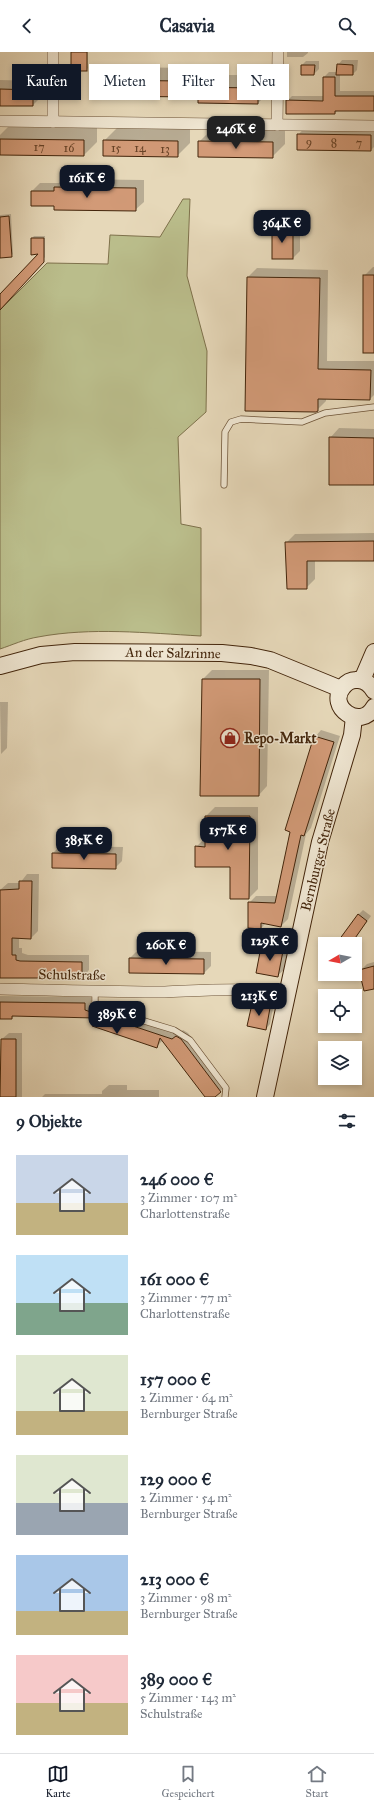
<!DOCTYPE html>
<html lang="de">
<meta charset="utf-8">
<style>
:root{--surface:#fff;--page:#f6f6f7;--text:#1f2937;--muted:#747a83;--line:#e0e1e3;--accent:#111827}
body{margin:0;font-family:"IM FELL Great Primer",serif;background:var(--page);color:var(--text);height:100vh;display:flex;flex-direction:column;font-size:15px;white-space:nowrap}
*{box-sizing:border-box;margin:0}
p{font-size:13px;color:var(--muted)}
.icon{flex:none;width:22px;height:22px;fill:none;stroke:currentColor;stroke-width:2;stroke-linecap:round;stroke-linejoin:round}
.map{position:relative;height:1045px;overflow:hidden}
.details{display:flex;flex-direction:column;background:var(--surface);flex:1}
.details>*{flex:none}
.top-card{position:absolute;left:12px;top:12px;width:350px;height:36px;display:flex;gap:8px}
.needle{width:26px;rotate:260deg}
.buttons{position:absolute;left:318px;top:885px;display:grid;gap:8px}
.buttons a{display:grid;place-items:center;width:44px;height:44px;border-radius:0px;background:var(--surface);box-shadow:0 2px 6px #0003;font-size:20px}
.price{position:absolute;translate:-50% -34px;padding:0 9px;border-radius:8px;background:var(--accent);color:#fff;font-size:13px;line-height:26px;filter:drop-shadow(0 1px 2px #0008)}
.price::after{content:'';position:absolute;left:50%;top:24px;width:12px;height:9px;margin-left:-6px;background:inherit;clip-path:polygon(0 0,100% 0,50% 100%)}
.price.selected{background:#222;color:#fff}
ul{padding:0;list-style:none}
li{display:flex;align-items:center;gap:12px;height:100px;padding:0 16px}
li span{display:grid;place-items:center;flex:none;width:112px;height:80px;border-radius:0px;color:#555}
li>.icon{margin-inline-start:auto}
span .icon{width:48px;height:48px;fill:#fffc;stroke-width:1}
li b{font-size:17px}
h2{display:flex;justify-content:space-between;align-items:center;height:48px;padding:0 16px;font-size:17px}
.chip{padding:0 14px;border-radius:0px;background:var(--surface);box-shadow:0 2px 6px #0003;font-size:14px;line-height:36px}
.chip.selected{background:var(--accent);color:#fff}
header{display:flex;justify-content:space-between;align-items:center;height:52px;padding:0 16px;background:var(--surface);font-size:18px;font-weight:700}
.tab-bar{display:flex;justify-content:space-around;align-items:center;height:56px;border-top:1px solid var(--line);background:var(--surface);font-size:11px;color:var(--muted)}
.tab-bar a{display:grid;justify-items:center;gap:2px}
.tab-bar .selected{color:var(--accent)}
.map>svg:first-child{display:block}
.green{fill:#babd8b;stroke:#7e714b}
.shadow{fill:#0003}
.building{fill:#d29a77;stroke:#43250b}
.lines{fill:none;stroke-linecap:round;stroke-linejoin:round}
.service-casing{stroke:#6c5236;stroke-width:7}
.minor-casing{stroke:#6c5236;stroke-width:12}
.secondary-casing{stroke:#43250b;stroke-width:18}
.service{stroke:#efe6d2;stroke-width:5.5}
.minor{stroke:#efe6d2;stroke-width:11}
.secondary{stroke:#efe6d2;stroke-width:16}
.labels{text-anchor:middle;dominant-baseline:central;stroke-width:3;stroke-linejoin:round;paint-order:stroke}
.number-label{font-size:12px;fill:#674226}
.street-label{font-size:14px;fill:#43250b;stroke:#efe6d2}
.poi-label{font-size:14px;font-weight:bold;fill:#43250b;stroke:#efe6d2;text-anchor:start}
</style>
<header><svg class="icon" aria-label="back" viewBox="0 0 24 24"><path d="M15 5l-7 7 7 7"/></svg>Casavia<svg class="icon" aria-label="search" viewBox="0 0 24 24"><circle cx="10" cy="10" r="6"/><path d="M15 15l6 6"/></svg></header>
<div class="map">
<svg width="374" height="1045" viewBox="0 0 374 1045">
<rect width="100%" height="100%" fill="#e6d8b9"/>
<filter id="stains"><feTurbulence type="fractalNoise" baseFrequency=".005" numOctaves="4"/><feColorMatrix values="0 0 0 0 .2 0 0 0 0 .09 0 0 0 0 .02 0 0 0 .5 -.17"/></filter>
<radialGradient id="worn" r=".72"><stop offset=".6" stop-color="#630" stop-opacity="0"/><stop offset="1" stop-color="#630" stop-opacity=".3"/></radialGradient>
<!-- green -->
<path class="green" d="M183 147H190L187 224 207 299 206 360 178 385 181 472 201 476V584C147 581 91 575 38 585 25 587 12 593 0 597V258L47 211 108 212 110 183 160 185Z"/>
<!-- shadow -->
<g class="shadow">
<path d="M72 0H88V16L86 18Z"/>
<path d="M287 0H308V1L303 5H287Z"/>
<path d="M342 8H358L357 18 353 22H340V39H374V58H338L335 61 287 49 292 44H324V25L329 20H337L338 13Z"/>
<path d="M306 9H319V17L314 22 302 13Z"/>
<path d="M106 15 195 16V23H271V38L258 51 93 28Z"/>
<path d="M0 28 42 29 41 45 33 53 0 52Z"/>
<path d="M310 70 374 71V95L371 98 298 83Z"/>
<path d="M8 75 97 76V90L84 103 0 102V83Z"/>
<path d="M117 76 190 77V91L177 104 104 89Z"/>
<path d="M212 77 285 78V92L272 105 199 90Z"/>
<path d="M64 127 144 128V150L135 158 55 153 32 139 40 131H59Z"/>
<path d="M11 162 13 202 11 204 0 205V163Z"/>
<path d="M280 170H300V199L293 206H273V177Z"/>
<path d="M34 184H45V205L31 222 32 224 0 256V243L41 201 32 202V186Z"/>
<path d="M373 215H374V300L364 224Z"/>
<path d="M257 216 328 218 327 309H374V343L370 347 326 346V349L317 358 248 225Z"/>
<path d="M339 376 374 377V432L330 386Z"/>
<path d="M374 481V508H315V527L306 536 286 491 295 482Z"/>
<path d="M212 618H269L267 734 258 744 203 627Z"/>
<path d="M0 650H8L7 696 1 702Z"/>
<path d="M321 678 340 684 311 776 306 782 288 867 281 874 266 871 261 876 249 851 256 844H278L315 685Z"/>
<path d="M215 755H258V837L249 846 231 814 196 795 206 785V764Z"/>
<path d="M60 794 123 795 122 809 115 816 53 801Z"/>
<path d="M27 822H39L38 879 31 886 19 885V896H22V901L28 903H89V918L82 926 0 925V838L8 831H20Z"/>
<path d="M363 858 371 864 351 892H343L358 863Z"/>
<path d="M269 888 289 892 285 917 277 924 257 920 262 895Z"/>
<path d="M137 899 211 900V914L204 921 130 920V906Z"/>
<path d="M374 910V936L360 919 367 912Z"/>
<path d="M0 944 91 945V951L180 981 183 978 188 981 227 1033 213 1045H206L163 988 156 995 96 965 15 963 12 966H0Z"/>
<path d="M257 948 274 951 270 972 266 977 252 953Z"/>
<path d="M9 981H22V1045H0L2 987Z"/>
<path d="M109 1033H127V1038H159V1045H42L45 1042H102V1039Z"/>
</g>
<!-- building -->
<g class="building">
<rect x="71" y="0" width="16" height="19"/>
<path d="M337 12 353 13V23H336Z"/>
<path d="M301 13H315L314 23H301Z"/>
<path d="M323 25H335V44H374V59H335V62H286V48L323 49Z"/>
<path d="M92 28 183 29V35L258 36V52L198 51V45L92 44Z"/>
<path d="M0 37 33 38V54H0Z"/>
<path d="M297 82 371 83V99L297 98Z"/>
<path d="M0 87 84 88V104L0 103Z"/>
<path d="M103 88 178 89V105L103 104Z"/>
<path d="M198 89 273 90V106L198 105Z"/>
<path d="M54 135 136 136V159L54 158V154H31V139H54Z"/>
<path d="M9 164 12 205 0 206V165Z"/>
<rect x="272" y="177" width="21" height="30"/>
<path d="M31 186H44V210L0 258V242L38 202 31 203Z"/>
<rect x="363" y="223" width="11" height="78"/>
<path d="M247 225 320 226 318 317 371 318 370 348 318 347V359L316 360 245 359Z"/>
<path d="M329 385 374 386V433H329Z"/>
<path d="M374 489V509H307V537H287L285 490Z"/>
<path d="M202 627H260L259 744H200Z"/>
<path d="M314 684 334 690 304 784 301 783 281 875 261 871V877L248 876V850L275 851 290 780 285 778Z"/>
<path d="M205 764H250L249 847H230V815H195V794L205 795Z"/>
<path d="M52 801 116 802V817L52 816Z"/>
<path d="M19 829H32L31 887 12 886V903H16V908L20 909 82 910V926H0V838L19 837Z"/>
<path d="M358 862 367 869 351 892H336Z"/>
<path d="M261 895 283 899 278 925 256 921Z"/>
<path d="M129 906 204 907V922L129 921Z"/>
<path d="M374 914V937L364 939 359 918Z"/>
<path d="M0 950 85 951V958L172 987 176 984 181 987 221 1040 215 1045H205L160 986 157 996 92 974 95 966 12 964V967H0Z"/>
<path d="M252 952 270 956 266 978 247 974Z"/>
<path d="M1 987H16V1045H0Z"/>
</g>
<g class="lines">
<defs>
<g id="service">
<path d="M224 433 225 380 231 370 241 367 302 370 325 361 374 355"/>
<path d="M95 939V954L174 978 190 988 226 1036 225 1045"/>
</g>
<g id="minor">
<path d="M0 69 374 74"/>
<path d="M53 70V0"/>
<path d="M277 73 278 0"/>
<path d="M0 937C55 938 110 940 165 940 198 939 259 933 287 945"/>
</g>
<g id="secondary">
<path d="M0 614 41 603 75 600 222 601 251 604 270 608 341 637"/>
<path d="M362 628 374 600"/>
<path d="M374 639C370 632 364 627 356 628 351 628 346 631 343 635 326 655 361 679 374 655"/>
<path d="M265 1045 320 790 352 683 354 665"/>
</g>
</defs>
<!-- service casing -->
<use href="#service" class="service-casing"/>
<!-- minor casing -->
<use href="#minor" class="minor-casing"/>
<!-- secondary casing -->
<use href="#secondary" class="secondary-casing"/>
<!-- service -->
<use href="#service" class="service"/>
<!-- minor -->
<use href="#minor" class="minor"/>
<!-- secondary -->
<use href="#secondary" class="secondary"/>
</g>
<!-- icons -->
<defs>
<symbol id="shop-ring" viewBox="-11 -11 22 22"><circle r="9.5" fill="#efe6d2" stroke="#8f2418" stroke-width="1.5"/><path d="M-5-2.5h2.3a2.7 3.5 0 0 1 5.4 0H5L5.5 6h-11ZM-1.5-2.5h3a1.5 2.3 0 0 0-3 0Z" fill="#8f2418"/></symbol>
</defs>
<g fill-rule="evenodd">
<use href="#shop-ring" x="219" y="675" width="22" height="22"/>
</g>
<g class="labels">
<!-- number labels -->
<g class="number-label">
<text x="309" y="90">9</text>
<text x="334" y="91">8</text>
<text x="359" y="91">7</text>
<text x="39" y="95">17</text>
<text x="69" y="96">16</text>
<text x="116" y="96">15</text>
<text x="140" y="96">14</text>
<text x="165" y="97">13</text>
</g>
<!-- street labels -->
<g class="street-label">
<text transform="translate(173 601) rotate(1)">An der Salzrinne</text>
<text transform="translate(318 808) rotate(-76)">Bernburger Straße</text>
<text transform="translate(72 923) rotate(1)">Schulstraße</text>
</g>
<!-- poi labels -->
<g class="poi-label">
<text x="244" y="686">Repo-Markt</text>
</g>
</g>
<rect width="100%" height="100%" filter="url(#stains)"/>
<rect width="100%" height="100%" fill="url(#worn)"/>
</svg>
<div class="buttons">
<a><svg class="needle" viewBox="-14 -14 28 28"><path d="M0-13l5 13h-10z" fill="#e53935"/><path d="M0 13l5-13h-10z" fill="#747a83"/></svg></a>
<a><svg class="icon" aria-label="locate" viewBox="0 0 24 24"><circle cx="12" cy="12" r="6"/><path d="M12 2v4M12 18v4M2 12h4M18 12h4"/></svg></a>
<a><svg class="icon" aria-label="layers" viewBox="0 0 24 24"><path d="M12 4l9 5-9 5-9-5zM3 14l9 5 9-5"/></svg></a>
</div>
<b class="price selected" style="left:236px;top:98px">246K €</b>
<b class="price" style="left:87px;top:147px">161K €</b>
<b class="price" style="left:282px;top:192px">364K €</b>
<b class="price" style="left:228px;top:799px">157K €</b>
<b class="price" style="left:84px;top:809px">385K €</b>
<b class="price" style="left:270px;top:910px">129K €</b>
<b class="price" style="left:166px;top:914px">260K €</b>
<b class="price" style="left:259px;top:965px">213K €</b>
<b class="price" style="left:117px;top:983px">389K €</b>
<div class="top-card">
<a class="chip selected">Kaufen</a>
<a class="chip">Mieten</a>
<a class="chip">Filter</a>
<a class="chip">Neu</a>
</div>
</div>
<section class="details">
<h2>9 Objekte<svg class="icon" aria-label="filters" viewBox="0 0 24 24"><path d="M4 7h16M4 17h16"/><circle cx="9" cy="7" r="2"/><circle cx="15" cy="17" r="2"/></svg></h2>
<ul>
<li><span style="background:linear-gradient(#c9d6e8 60%,#c2b280 0)"><svg class="icon" aria-label="home" viewBox="0 0 24 24"><path d="M3 11l9-7 9 7M6 9v11h12V9"/></svg></span><div><b>246 000 €</b><p>3 Zimmer · 107 m²</p><p>Charlottenstraße</p></div></li>
<li><span style="background:linear-gradient(#bfe0f5 60%,#7fa58c 0)"><svg class="icon" aria-label="home" viewBox="0 0 24 24"><path d="M3 11l9-7 9 7M6 9v11h12V9"/></svg></span><div><b>161 000 €</b><p>3 Zimmer · 77 m²</p><p>Charlottenstraße</p></div></li>
<li><span style="background:linear-gradient(#dfe7d0 70%,#c2b280 0)"><svg class="icon" aria-label="home" viewBox="0 0 24 24"><path d="M3 11l9-7 9 7M6 9v11h12V9"/></svg></span><div><b>157 000 €</b><p>2 Zimmer · 64 m²</p><p>Bernburger Straße</p></div></li>
<li><span style="background:linear-gradient(#dfe7d0 60%,#9aa5b1 0)"><svg class="icon" aria-label="home" viewBox="0 0 24 24"><path d="M3 11l9-7 9 7M6 9v11h12V9"/></svg></span><div><b>129 000 €</b><p>2 Zimmer · 54 m²</p><p>Bernburger Straße</p></div></li>
<li><span style="background:linear-gradient(#a9c7e8 70%,#c2b280 0)"><svg class="icon" aria-label="home" viewBox="0 0 24 24"><path d="M3 11l9-7 9 7M6 9v11h12V9"/></svg></span><div><b>213 000 €</b><p>3 Zimmer · 98 m²</p><p>Bernburger Straße</p></div></li>
<li><span style="background:linear-gradient(#f6c9c9 60%,#c2b280 0)"><svg class="icon" aria-label="home" viewBox="0 0 24 24"><path d="M3 11l9-7 9 7M6 9v11h12V9"/></svg></span><div><b>389 000 €</b><p>5 Zimmer · 143 m²</p><p>Schulstraße</p></div></li>
</ul>
</section>
<nav class="tab-bar">
<a class="selected"><svg class="icon" aria-label="map" viewBox="0 0 24 24"><path d="M3 6l6-2 6 2 6-2v14l-6 2-6-2-6 2zM9 4v14M15 6v14"/></svg>Karte</a>
<a><svg class="icon" aria-label="saved" viewBox="0 0 24 24"><path d="M7 4h10v16l-5-4-5 4z"/></svg>Gespeichert</a>
<a><svg class="icon" aria-label="home" viewBox="0 0 24 24"><path d="M3 11l9-7 9 7M6 9v11h12V9"/></svg>Start</a>
</nav>
